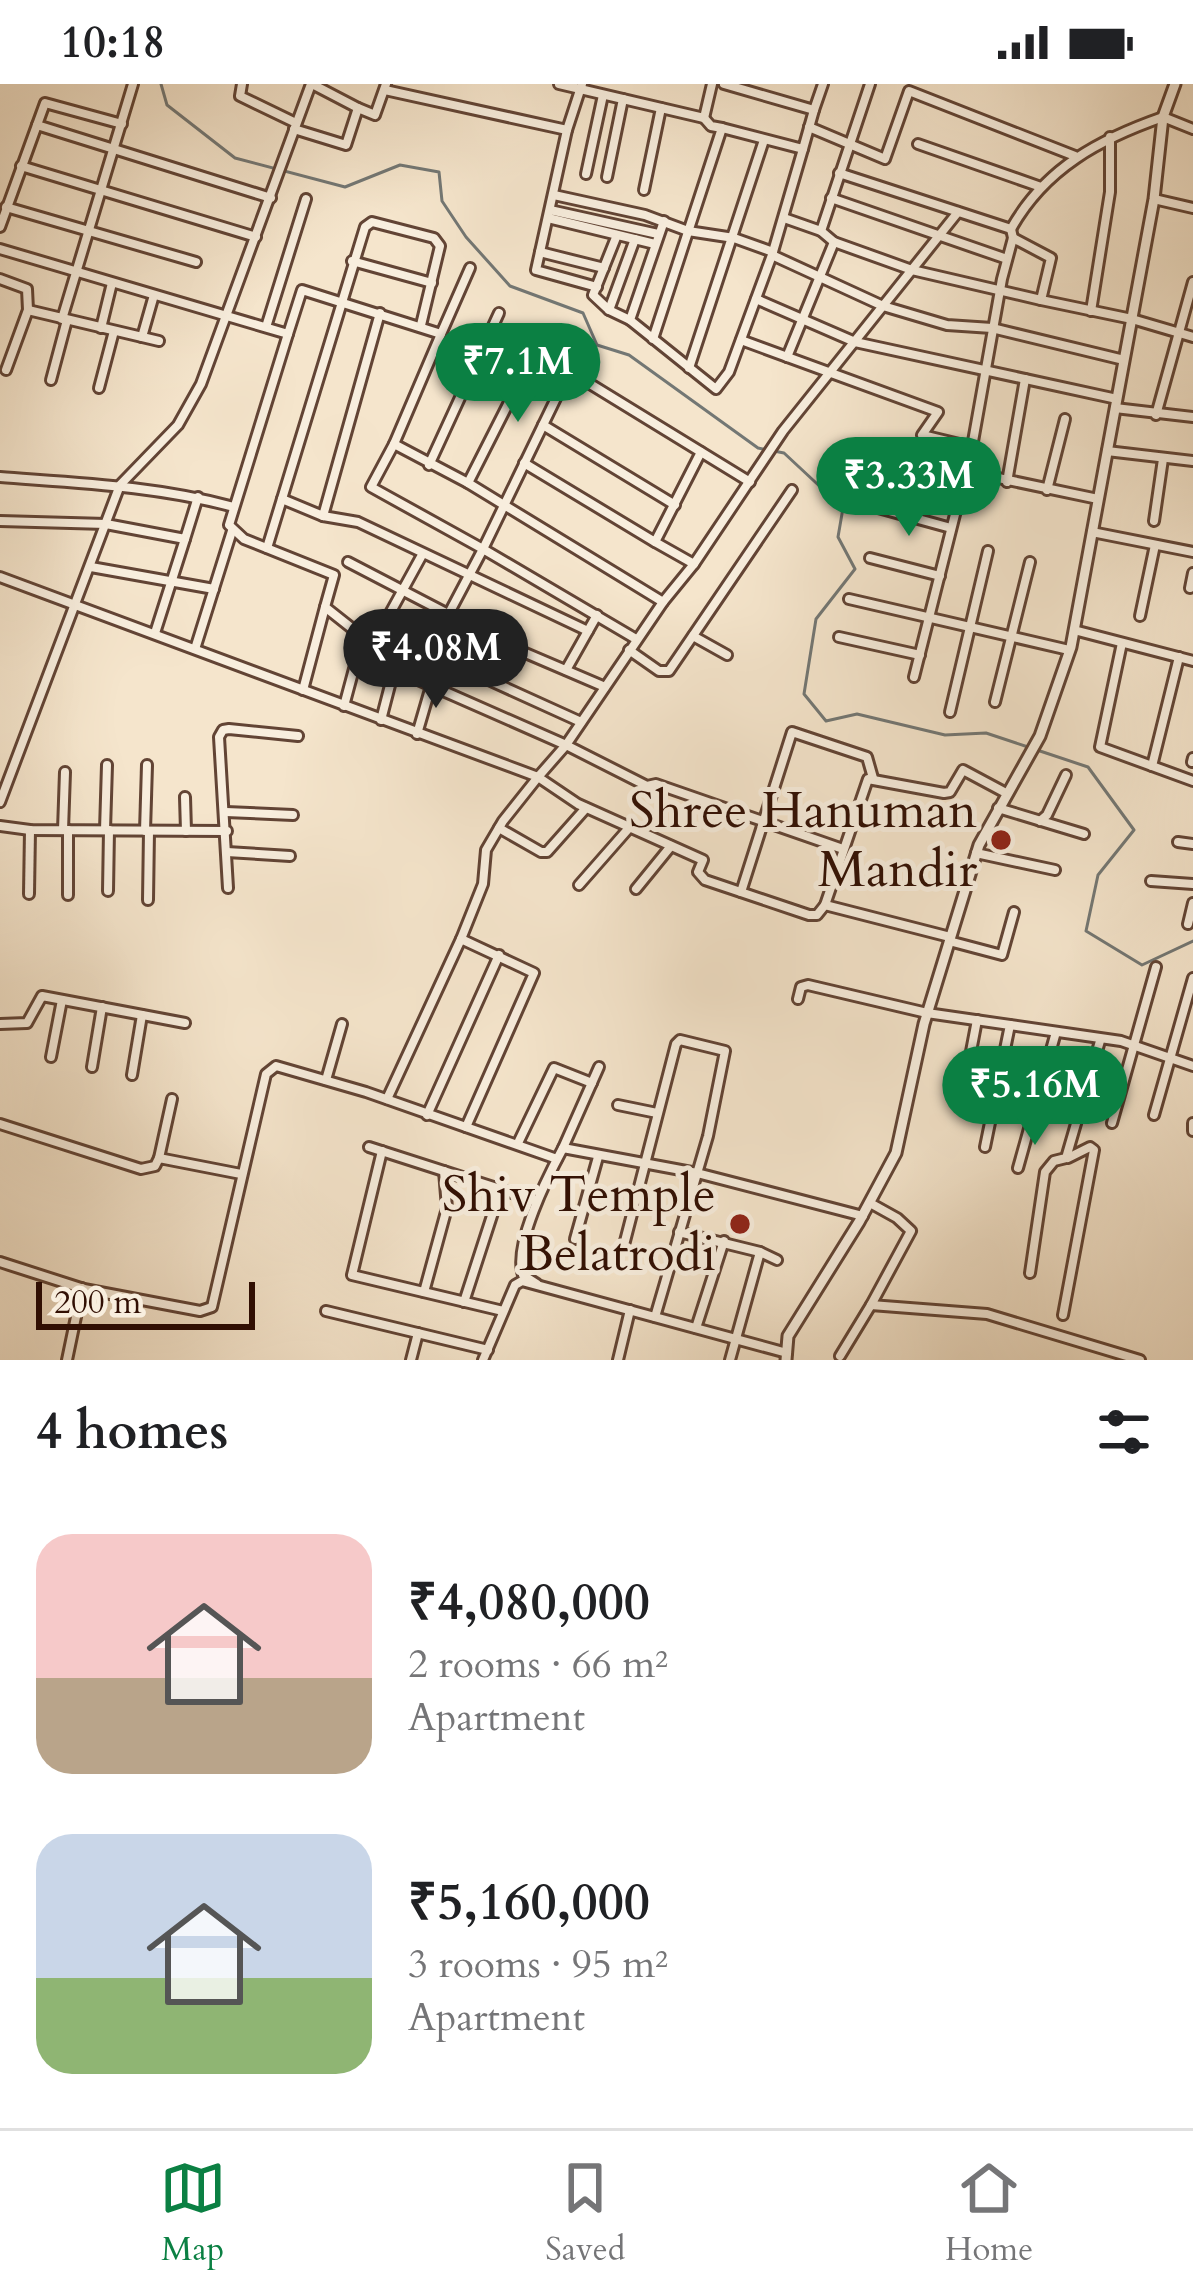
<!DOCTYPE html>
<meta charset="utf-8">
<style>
:root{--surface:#fff;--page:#f6f6f6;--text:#202124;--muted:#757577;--line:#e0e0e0;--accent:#0b8043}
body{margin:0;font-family:Cardo,serif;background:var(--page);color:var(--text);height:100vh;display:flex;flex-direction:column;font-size:45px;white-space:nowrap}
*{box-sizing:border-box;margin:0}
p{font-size:39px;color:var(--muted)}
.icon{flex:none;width:66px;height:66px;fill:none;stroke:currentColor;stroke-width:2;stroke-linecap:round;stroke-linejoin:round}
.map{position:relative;height:1276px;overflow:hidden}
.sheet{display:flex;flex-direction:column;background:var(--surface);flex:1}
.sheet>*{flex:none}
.scale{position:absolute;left:36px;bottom:30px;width:219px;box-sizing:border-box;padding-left:12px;border:6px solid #310f03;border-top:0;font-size:33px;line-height:42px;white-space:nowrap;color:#310f03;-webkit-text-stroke:9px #f8eede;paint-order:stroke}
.price{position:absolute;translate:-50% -102px;padding:0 27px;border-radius:42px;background:var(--accent);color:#fff;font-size:39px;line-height:78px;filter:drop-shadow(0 3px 6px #0008)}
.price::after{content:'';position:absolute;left:50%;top:72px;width:36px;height:27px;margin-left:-18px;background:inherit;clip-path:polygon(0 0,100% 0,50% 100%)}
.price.current{background:#222;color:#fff}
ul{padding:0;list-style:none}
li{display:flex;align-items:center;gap:36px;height:300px;padding:0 36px}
li span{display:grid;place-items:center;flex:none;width:336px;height:240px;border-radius:36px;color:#555}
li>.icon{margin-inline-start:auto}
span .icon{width:144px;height:144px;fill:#fffc;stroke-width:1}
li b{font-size:51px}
h2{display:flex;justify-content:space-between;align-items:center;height:144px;padding:0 36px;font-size:51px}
.status{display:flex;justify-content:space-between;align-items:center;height:84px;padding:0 60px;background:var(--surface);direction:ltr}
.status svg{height:33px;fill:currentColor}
.tab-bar{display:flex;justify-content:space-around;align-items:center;height:168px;border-top:3px solid var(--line);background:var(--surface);font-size:33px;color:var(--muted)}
.tab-bar a{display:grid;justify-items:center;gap:6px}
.tab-bar .current{color:var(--accent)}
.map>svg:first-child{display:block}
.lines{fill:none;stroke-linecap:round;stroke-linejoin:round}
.stream{stroke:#737774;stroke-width:3}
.minor-casing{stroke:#624435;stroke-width:14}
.tertiary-casing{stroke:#624435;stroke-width:15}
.minor{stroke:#f8eede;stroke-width:8}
.tertiary{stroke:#f8eede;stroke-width:9}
.poi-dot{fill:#8f2418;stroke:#f8eede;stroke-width:4.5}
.labels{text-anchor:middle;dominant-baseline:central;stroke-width:10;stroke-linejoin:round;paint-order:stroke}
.poi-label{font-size:51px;fill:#310f03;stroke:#f8eede;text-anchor:end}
</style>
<div class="status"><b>10:18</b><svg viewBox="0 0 49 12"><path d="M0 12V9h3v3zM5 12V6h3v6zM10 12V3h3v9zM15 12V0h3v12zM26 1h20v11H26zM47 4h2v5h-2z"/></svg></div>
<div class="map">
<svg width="1193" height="1276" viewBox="0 0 1193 1276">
<rect width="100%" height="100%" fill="#f5e5cc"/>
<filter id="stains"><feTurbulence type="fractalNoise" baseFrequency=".00167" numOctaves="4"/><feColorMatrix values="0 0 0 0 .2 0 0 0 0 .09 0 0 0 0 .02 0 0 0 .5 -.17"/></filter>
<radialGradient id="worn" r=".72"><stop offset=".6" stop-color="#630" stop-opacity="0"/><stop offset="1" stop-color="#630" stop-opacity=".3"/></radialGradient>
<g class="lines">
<!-- stream -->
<g class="stream">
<path d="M161 0 167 21 235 74 345 103 400 81 439 88 442 117 466 153 510 202 583 229 597 261 629 271 758 364 784 369 843 424 838 453 855 485 816 535 804 610 826 637 857 630 945 651 986 649 1028 663"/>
<path d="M1037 666 1088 683 1134 746 1098 791 1086 847 1142 881 1193 857"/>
</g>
<defs>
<g id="minor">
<path d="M242 0 240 12 296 39"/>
<path d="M312 0 358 24"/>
<path d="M559 0 704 34 712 0"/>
<path d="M385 6 567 46 582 0"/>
<path d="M814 26 823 0"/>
<path d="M37 41 45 19 122 40"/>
<path d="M809 43 885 75 909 7 1075 72"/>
<path d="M722 44 803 65 814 26 724 0"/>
<path d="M294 45 346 61 358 24 375 31 386 0"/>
<path d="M567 46 536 186 597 203"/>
<path d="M918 60 1041 103"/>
<path d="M803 65 772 171 883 222 947 241 992 244 1124 276"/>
<path d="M21 82 256 153"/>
<path d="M839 89 1011 145C1045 84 1100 55 1163 33L1193 45"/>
<path d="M586 90 603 11"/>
<path d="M607 93 623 15"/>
<path d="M644 106 661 24"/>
<path d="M554 111 645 131 688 147 734 154 773 168"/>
<path d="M831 114 1007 175"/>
<path d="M1154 115 1193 124"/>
<path d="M6 123 196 178"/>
<path d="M550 126 658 150"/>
<path d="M548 134 655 160"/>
<path d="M784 134 821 147 870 0"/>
<path d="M664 137 630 236 716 305 729 288 772 171"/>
<path d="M0 143 37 41 271 114"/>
<path d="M821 147 834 158 912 186 1041 216"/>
<path d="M617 151 593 211 609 226 630 236"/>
<path d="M1013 154 1051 174 1041 216 1132 235 1193 253"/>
<path d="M0 165 288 250 302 206 441 250 394 360 468 399 663 518 694 480 783 347 958 128"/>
<path d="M540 168 604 184"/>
<path d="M352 177 432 199"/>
<path d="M0 195 27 205 28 226 6 286"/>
<path d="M756 215 855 258 1117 315"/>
<path d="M28 226 159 257"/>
<path d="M609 226 635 155"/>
<path d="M1091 227 1110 108V53"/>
<path d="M62 235 133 0"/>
<path d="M266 243 306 115"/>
<path d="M101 244 112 199"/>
<path d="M288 250 229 441 244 455 334 491 325 523 416 595"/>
<path d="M441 250 470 184"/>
<path d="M142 253 154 211"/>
<path d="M653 255 722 44 711 42 704 34"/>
<path d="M741 256 938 328 922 351 972 363"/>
<path d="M787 273 834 158"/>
<path d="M689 284 764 56"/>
<path d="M569 287 750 398"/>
<path d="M51 296 67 236"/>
<path d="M99 304 114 247"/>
<path d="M1115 324 1193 333"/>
<path d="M1156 331 1193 198"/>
<path d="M543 341 675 421"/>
<path d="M394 360 371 403 483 465 573 279"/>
<path d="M1107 367 1193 377"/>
<path d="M524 379 655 458 701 368"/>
<path d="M429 381 499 229"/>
<path d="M965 387 1098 415"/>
<path d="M903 389 961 404"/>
<path d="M0 393C79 399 157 402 234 423"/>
<path d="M1007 398 1025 295"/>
<path d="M468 399 534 269"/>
<path d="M1047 406 1065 335"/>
<path d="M282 415 323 432 380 229"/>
<path d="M878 424 951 444"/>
<path d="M323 432 358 438 588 547"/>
<path d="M0 437 106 440 185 455 198 413"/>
<path d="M1154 437 1163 375"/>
<path d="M1092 448 1193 468"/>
<path d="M655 458 694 480"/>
<path d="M267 464 365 143 372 138 434 154 440 162 421 241"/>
<path d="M422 471 383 542 430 568"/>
<path d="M870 474 940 492"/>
<path d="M348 478 448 530"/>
<path d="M91 483 214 505"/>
<path d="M0 493 538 693 566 661 663 518"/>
<path d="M1190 504 1193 489"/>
<path d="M849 515 1069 566"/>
<path d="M1140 532 1155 461"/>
<path d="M446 535 416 595 566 661 647 702 656 700 843 765"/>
<path d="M1074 546 1193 577"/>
<path d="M155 549 185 455"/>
<path d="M693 552 727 571"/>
<path d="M839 553 920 571"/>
<path d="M491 554 478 587 482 593 581 638"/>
<path d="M1122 559 1100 663 1193 697"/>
<path d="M195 565 232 447"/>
<path d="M629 566 659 587H669L792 406"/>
<path d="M566 586 597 531"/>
<path d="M914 593 972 363 1002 195 1013 154 1011 145"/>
<path d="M605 603 446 535 483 465 636 555"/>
<path d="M303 606 325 523"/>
<path d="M995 618 1030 478"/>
<path d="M344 622 362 555"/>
<path d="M950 628 988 467"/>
<path d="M381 636 395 582"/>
<path d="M417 650 431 602"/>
<path d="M1192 678 1193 674"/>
<path d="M1152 682 1179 573"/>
<path d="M185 713 186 747"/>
<path d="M0 718 120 401 178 341 201 300 311 0"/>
<path d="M998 724 1084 750"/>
<path d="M226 728 293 731"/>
<path d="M1040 737 1047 731 1066 691"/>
<path d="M0 742 30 746 227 747"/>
<path d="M499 744 541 768H547L586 724"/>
<path d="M63 746 65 688"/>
<path d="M68 746V811"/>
<path d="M105 746 107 681"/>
<path d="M145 747 147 681"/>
<path d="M1178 758 1193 760"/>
<path d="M227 768 290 772"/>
<path d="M976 769 1055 786"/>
<path d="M1151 797 1193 800"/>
<path d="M579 801 629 744"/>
<path d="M228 804 219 653 223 646 229 645 298 652"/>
<path d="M636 805 671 762"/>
<path d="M108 807 109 746"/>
<path d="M741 808 792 648 867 673 873 694"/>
<path d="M29 810 30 746"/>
<path d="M148 816 149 747"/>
<path d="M825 821 950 853"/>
<path d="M1188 840 1193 819"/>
<path d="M949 857 1002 871 1014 828"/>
<path d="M798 915 801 903 808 901 927 929 1121 957 1193 982"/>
<path d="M0 940 27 939 42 912 185 939"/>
<path d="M51 973 62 916"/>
<path d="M92 983 102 923"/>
<path d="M132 991 142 931"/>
<path d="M326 996 342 940"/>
<path d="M965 999 977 936"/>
<path d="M387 1015 461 855"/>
<path d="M618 1021 657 1029"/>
<path d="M1034 1025 1076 1034"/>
<path d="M427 1031 499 871"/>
<path d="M1154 1031 1193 894"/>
<path d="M1112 1039 1156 883"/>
<path d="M1193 1039V1047"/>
<path d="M0 1040 141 1085 155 1082 159 1074 241 1090"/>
<path d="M466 1043 534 889 461 855 483 800 486 766 503 737 538 693 578 720 703 776 698 788 705 796 809 831H817L825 821 868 695 944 709 950 708 963 686 1006 709"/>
<path d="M518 1059 554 984 592 999"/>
<path d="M369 1063 537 1117"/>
<path d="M985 1063 1010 941"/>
<path d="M563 1064 599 983"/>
<path d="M382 1067 352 1191 503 1227"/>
<path d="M159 1074 172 1015"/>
<path d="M1018 1084 1056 948"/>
<path d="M870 1119 897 1134 911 1147 871 1221 987 1230 1140 1276"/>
<path d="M679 1148 760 1168"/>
<path d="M575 1155 598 1073"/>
<path d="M624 1161 676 960 680 956 725 967 708 1052 655 1233"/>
<path d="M0 1178 84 1205 200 1227 212 1223 266 990 276 982 366 1008 557 1075"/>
<path d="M1030 1189 1045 1088 1054 1077 1066 1074 1100 957"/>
<path d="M537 1200 523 1191C513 1161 548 1092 563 1064L697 1089 863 1132"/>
<path d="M424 1208 447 1124 444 1087"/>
<path d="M464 1218 501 1104"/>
<path d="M326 1227 488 1266"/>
<path d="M1063 1231 1094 1066 1090 1063 1068 1074"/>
<path d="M696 1244 724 1157"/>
<path d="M840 1272 871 1221"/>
<path d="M67 1276 82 1204"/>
<path d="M411 1276 418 1249"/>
<path d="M483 1276 515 1201 522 1197 787 1269"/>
<path d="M618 1276 630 1226"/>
<path d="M730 1276 760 1168 777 1176"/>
</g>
<path id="tertiary" d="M786 1276 788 1252 859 1138 896 1069 924 940 979 761 1040 652 1071 563 1154 115 1163 33 1175 0"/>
</defs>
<!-- minor casing -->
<use href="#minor" class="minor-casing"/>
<!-- tertiary casing -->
<use href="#tertiary" class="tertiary-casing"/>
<!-- minor -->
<use href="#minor" class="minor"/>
<!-- tertiary -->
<use href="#tertiary" class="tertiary"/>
</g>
<!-- markers -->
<g class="poi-dot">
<circle cx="1001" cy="756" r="12"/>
<circle cx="740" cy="1140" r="12"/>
</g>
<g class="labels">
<!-- poi labels -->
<g class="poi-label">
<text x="977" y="727">Shree Hanuman<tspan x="977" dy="59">Mandir</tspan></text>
<text x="716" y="1111">Shiv Temple<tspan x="716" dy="59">Belatrodi</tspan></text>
</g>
</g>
<rect width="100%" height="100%" filter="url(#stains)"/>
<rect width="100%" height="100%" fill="url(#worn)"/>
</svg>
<div class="scale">200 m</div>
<b class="price" style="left:518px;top:341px">₹7.1M</b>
<b class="price" style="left:909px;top:455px">₹3.33M</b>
<b class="price current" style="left:436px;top:627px">₹4.08M</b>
<b class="price" style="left:1035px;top:1064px">₹5.16M</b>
</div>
<section class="sheet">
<h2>4 homes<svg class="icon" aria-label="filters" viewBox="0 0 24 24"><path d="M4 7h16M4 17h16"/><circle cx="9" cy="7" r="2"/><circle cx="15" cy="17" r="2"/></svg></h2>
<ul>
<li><span style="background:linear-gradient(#f6c9c9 60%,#b9a48a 0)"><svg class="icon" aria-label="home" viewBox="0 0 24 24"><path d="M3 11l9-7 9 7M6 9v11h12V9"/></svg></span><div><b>₹4,080,000</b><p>2 rooms · 66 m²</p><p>Apartment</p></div></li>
<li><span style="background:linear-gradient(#c9d6e8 60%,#8fb573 0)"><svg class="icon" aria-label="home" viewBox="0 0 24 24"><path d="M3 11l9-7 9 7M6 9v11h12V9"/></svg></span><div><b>₹5,160,000</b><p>3 rooms · 95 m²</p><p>Apartment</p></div></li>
</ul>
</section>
<nav class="tab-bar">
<a class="current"><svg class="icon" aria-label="map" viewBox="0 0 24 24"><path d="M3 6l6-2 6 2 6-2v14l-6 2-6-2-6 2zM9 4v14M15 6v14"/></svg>Map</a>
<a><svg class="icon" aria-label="saved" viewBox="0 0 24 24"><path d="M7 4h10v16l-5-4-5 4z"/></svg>Saved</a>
<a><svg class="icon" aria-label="home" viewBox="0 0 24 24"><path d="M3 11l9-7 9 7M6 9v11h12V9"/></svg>Home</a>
</nav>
